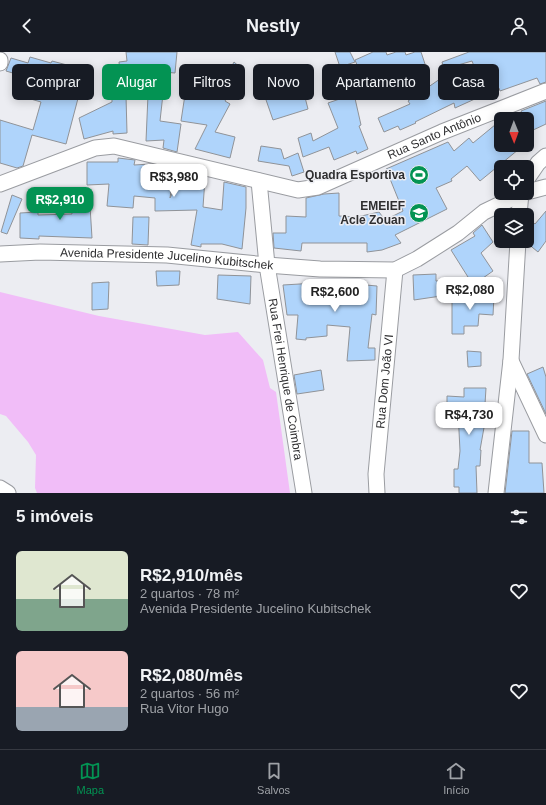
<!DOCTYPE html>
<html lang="pt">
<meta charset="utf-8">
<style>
:root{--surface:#171b24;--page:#242831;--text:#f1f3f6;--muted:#9ea1a6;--line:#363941;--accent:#039353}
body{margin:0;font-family:Arial,sans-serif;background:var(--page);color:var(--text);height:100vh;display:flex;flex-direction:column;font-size:15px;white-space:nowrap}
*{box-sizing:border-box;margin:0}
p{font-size:13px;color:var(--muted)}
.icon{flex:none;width:22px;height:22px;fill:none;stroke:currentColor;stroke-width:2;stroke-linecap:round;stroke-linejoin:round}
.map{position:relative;height:441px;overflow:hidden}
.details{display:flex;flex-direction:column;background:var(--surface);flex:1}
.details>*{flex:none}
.guide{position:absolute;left:12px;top:12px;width:522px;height:36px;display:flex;gap:8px}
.needle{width:26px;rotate:179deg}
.fabs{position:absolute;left:494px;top:60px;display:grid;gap:8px}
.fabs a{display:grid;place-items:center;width:40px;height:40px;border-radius:6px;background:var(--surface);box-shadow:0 2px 10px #0003;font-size:20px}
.price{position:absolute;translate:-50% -34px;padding:0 9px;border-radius:8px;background:#fff;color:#222;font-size:13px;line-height:26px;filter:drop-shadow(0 1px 2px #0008)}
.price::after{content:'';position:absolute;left:50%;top:24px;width:12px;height:9px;margin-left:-6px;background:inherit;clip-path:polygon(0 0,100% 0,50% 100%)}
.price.active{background:var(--accent);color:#fff}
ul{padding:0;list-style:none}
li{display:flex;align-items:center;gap:12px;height:100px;padding:0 16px}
li span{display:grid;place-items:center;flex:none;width:112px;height:80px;border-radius:6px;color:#555}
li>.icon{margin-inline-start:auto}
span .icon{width:48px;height:48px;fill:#fffc;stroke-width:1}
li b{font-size:17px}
h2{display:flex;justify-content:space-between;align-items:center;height:48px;padding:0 16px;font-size:17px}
.tag{padding:0 14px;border-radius:6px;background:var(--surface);box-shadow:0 2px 10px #0003;font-size:14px;line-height:36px}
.tag.active{background:var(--accent);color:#fff}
header{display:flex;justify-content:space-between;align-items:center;height:52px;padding:0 16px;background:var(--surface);font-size:18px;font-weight:700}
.menu{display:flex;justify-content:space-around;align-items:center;height:56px;border-top:1px solid var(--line);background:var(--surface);font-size:11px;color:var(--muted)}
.menu a{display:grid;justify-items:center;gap:2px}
.menu .active{color:var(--accent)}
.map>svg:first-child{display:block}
.green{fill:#f1bdf8}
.building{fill:#afd4fb;stroke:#909398}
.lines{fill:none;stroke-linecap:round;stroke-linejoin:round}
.minor-casing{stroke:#9a9ca1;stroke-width:17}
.minor{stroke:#fff;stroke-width:15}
.labels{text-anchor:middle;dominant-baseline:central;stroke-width:3;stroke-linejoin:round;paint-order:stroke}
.street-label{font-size:12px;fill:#2e2e30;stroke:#ecedf2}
.poi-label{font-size:12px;font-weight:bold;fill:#2e2e30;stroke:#ecedf2;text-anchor:end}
</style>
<header><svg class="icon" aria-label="back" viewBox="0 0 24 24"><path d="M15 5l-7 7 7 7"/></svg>Nestly<svg class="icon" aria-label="person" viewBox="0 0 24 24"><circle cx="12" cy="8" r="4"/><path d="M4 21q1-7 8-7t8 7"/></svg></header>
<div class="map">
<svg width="546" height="441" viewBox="0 0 546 441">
<rect width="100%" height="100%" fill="#ecedf2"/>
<!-- green -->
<path class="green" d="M0 240 99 264 205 283 238 280 263 308 270 336 276 340 290 441H37L35 436 36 403 28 390 6 364 0 362Z"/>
<!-- building -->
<g class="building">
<path d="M126 0H177L175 21 164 20 163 42 160 69 181 72 177 100 163 96 164 88 146 89 148 43 126 44 127 81 113 82V79L84 87 79 66 112 50V42L122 40 119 10 127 9Z"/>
<path d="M335 0H350L355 10 340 15Z"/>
<path d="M373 0H386L387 3 396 0H405L406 3 415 0H421L428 21 404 31 402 24 387 29 381 16 362 25 355 8Z"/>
<path d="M469 0H546V30L540 32 537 26 500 39 499 36 455 56 454 51 415 70 416 71 400 78 398 74 384 80 378 66 410 52 408 49 453 18 458 37 479 27 472 9 444 17 442 10Z"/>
<path d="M30 5 51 11 52 9 67 13 63 30 81 35 66 92 32 83 23 114 17 116 0 111V68L33 78 41 50 17 43 23 24 6 19 11 6 28 11Z"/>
<path d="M234 10 242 17 225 49 230 52 215 80 235 85 230 106 195 97 207 73 181 69 188 23 203 26 202 30 221 35Z"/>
<path d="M267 14 270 24 299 22 308 57 273 68 256 19Z"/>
<path d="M354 42 361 73 359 74 368 97 357 102 356 99 334 108 329 95 303 105 298 86 311 81 313 89 338 76 328 51Z"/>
<path d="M546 49V72L531 79 527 71V67H525L521 59Z"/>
<path d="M501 68V93H524L480 129 467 114 451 127 452 129 436 136 447 157 395 183 401 191 382 198 367 200V191H302L301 199 274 196 273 181H286V164L306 165V146L324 142 339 141V164L357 165 379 160 385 168 403 159 386 117 448 90 454 99 469 86 473 91Z"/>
<path d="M261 94 281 97 284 107 298 101 304 120 292 124 289 114 258 109Z"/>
<path d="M118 106 135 108 134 113 151 112 174 118 170 146 179 128 205 127 203 155 222 158 224 130 246 135V156L242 197 222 192H201V195L191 193 197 158 155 159V146L134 144 133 156 107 154 109 132 87 133V110H118Z"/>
<path d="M89 138 92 186 39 184V187L20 186V161L38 160V163L72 162 69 141Z"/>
<path d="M12 143 22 147 7 182 1 180Z"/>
<path d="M546 159V189L538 200 527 191V165L535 172Z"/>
<path d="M133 165H149L148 193 132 192Z"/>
<path d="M482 173 493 190 481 201 493 219 473 233 451 198 475 184 473 181Z"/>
<path d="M156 219H180L179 233 157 234Z"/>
<path d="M436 222V229H440L441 244 414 248 413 223Z"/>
<path d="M218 223 251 224 250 252 217 247Z"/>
<path d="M109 230 108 257 92 258V231Z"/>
<path d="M333 230 377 234 376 263 372 262 368 296H375V308L347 309 350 275 327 273V284L306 286V288L296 287 298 263H287L283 233Z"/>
<path d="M452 244H494L493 263 479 262 478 274H464V282H452Z"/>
<path d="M467 299 481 300V314L468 315Z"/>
<path d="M543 315 546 325V362L527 322Z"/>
<path d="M321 318 324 338 297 342 294 323Z"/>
<path d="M464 336H486L485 352H484L485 370 480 398H481L480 414H476L477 441H459V435H454V417H458L460 399 458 359H447V344L464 345Z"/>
<path d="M512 379H529V411H542L544 441H505Z"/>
</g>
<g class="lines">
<defs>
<g id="minor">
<path d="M0 8V11"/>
<path d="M527 127 538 111 546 104"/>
<path id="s1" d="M259 129 267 213 304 441"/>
<path id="s2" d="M0 132 95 96 114 94 298 138 318 135 442 80 546 39"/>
<path d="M527 140 546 135"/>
<path d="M519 163 521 141"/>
<path id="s3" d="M0 202 40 200 167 203 267 213 320 217 395 218 417 207 458 181 484 160 523 141"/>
<path d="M511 309 546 383"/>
<path d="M0 436 8 441"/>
<path id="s4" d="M377 441 376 422 395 218"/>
<path d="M496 441 511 308 518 189"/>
</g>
</defs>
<!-- minor casing -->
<use href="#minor" class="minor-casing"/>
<!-- minor -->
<use href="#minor" class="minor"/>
</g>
<!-- icons -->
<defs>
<symbol id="stadium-disc" viewBox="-11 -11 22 22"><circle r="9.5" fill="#039353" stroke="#ecedf2"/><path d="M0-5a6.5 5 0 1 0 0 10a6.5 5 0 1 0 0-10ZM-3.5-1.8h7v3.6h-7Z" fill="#fff"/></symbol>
<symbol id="school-disc" viewBox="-11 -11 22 22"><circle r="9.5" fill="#039353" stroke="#ecedf2"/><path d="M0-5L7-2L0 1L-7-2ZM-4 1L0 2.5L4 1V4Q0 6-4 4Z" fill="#fff"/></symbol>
</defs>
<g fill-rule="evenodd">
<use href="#stadium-disc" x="408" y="112" width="22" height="22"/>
<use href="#school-disc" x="408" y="150" width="22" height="22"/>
</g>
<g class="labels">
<!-- street labels -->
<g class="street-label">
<text stroke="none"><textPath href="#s2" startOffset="457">Rua Santo Antônio</textPath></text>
<text stroke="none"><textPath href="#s3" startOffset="167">Avenida Presidente Jucelino Kubitschek</textPath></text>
<text stroke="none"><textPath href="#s1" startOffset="200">Rua Frei Henrique de Coimbra</textPath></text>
<text stroke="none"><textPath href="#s4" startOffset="112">Rua Dom João VI</textPath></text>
</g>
<!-- poi labels -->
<g class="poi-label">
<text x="405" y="123">Quadra Esportiva</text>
<text x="405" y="154">EMEIEF<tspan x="405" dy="14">Acle Zouan</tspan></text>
</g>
</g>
</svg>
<div class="fabs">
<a><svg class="needle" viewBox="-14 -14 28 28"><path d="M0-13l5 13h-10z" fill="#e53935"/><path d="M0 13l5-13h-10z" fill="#9ea1a6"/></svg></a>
<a><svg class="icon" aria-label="locate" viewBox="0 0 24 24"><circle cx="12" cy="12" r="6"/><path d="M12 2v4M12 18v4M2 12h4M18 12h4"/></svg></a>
<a><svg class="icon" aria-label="layers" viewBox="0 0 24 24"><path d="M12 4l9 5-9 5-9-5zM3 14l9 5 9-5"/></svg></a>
</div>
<b class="price" style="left:174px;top:146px">R$3,980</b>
<b class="price active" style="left:60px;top:169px">R$2,910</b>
<b class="price" style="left:470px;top:259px">R$2,080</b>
<b class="price" style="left:335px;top:261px">R$2,600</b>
<b class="price" style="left:469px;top:384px">R$4,730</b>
<div class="guide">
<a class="tag">Comprar</a>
<a class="tag active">Alugar</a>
<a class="tag">Filtros</a>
<a class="tag">Novo</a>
<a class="tag">Apartamento</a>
<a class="tag">Casa</a>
</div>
</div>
<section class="details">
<h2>5 imóveis<svg class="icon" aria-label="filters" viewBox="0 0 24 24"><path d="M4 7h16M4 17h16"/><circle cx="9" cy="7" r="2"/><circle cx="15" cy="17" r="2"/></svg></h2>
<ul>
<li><span style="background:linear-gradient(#dfe7d0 60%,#7fa58c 0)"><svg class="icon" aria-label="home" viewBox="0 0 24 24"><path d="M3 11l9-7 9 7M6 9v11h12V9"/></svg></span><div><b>R$2,910/mês</b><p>2 quartos · 78 m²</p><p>Avenida Presidente Jucelino Kubitschek</p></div><svg class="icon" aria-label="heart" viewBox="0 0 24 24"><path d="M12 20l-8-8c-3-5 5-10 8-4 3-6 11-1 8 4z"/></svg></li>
<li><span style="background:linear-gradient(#f6c9c9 70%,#9aa5b1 0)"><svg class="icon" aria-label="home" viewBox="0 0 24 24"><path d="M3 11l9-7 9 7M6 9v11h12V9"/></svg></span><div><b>R$2,080/mês</b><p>2 quartos · 56 m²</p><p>Rua Vitor Hugo</p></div><svg class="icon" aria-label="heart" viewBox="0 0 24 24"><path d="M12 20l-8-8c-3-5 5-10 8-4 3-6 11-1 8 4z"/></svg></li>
</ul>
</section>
<nav class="menu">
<a class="active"><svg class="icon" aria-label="map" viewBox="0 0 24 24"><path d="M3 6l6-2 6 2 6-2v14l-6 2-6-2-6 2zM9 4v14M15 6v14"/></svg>Mapa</a>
<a><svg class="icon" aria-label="saved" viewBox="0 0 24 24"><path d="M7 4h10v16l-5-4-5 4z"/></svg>Salvos</a>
<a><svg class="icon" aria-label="home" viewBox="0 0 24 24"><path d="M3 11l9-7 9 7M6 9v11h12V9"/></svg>Início</a>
</nav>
